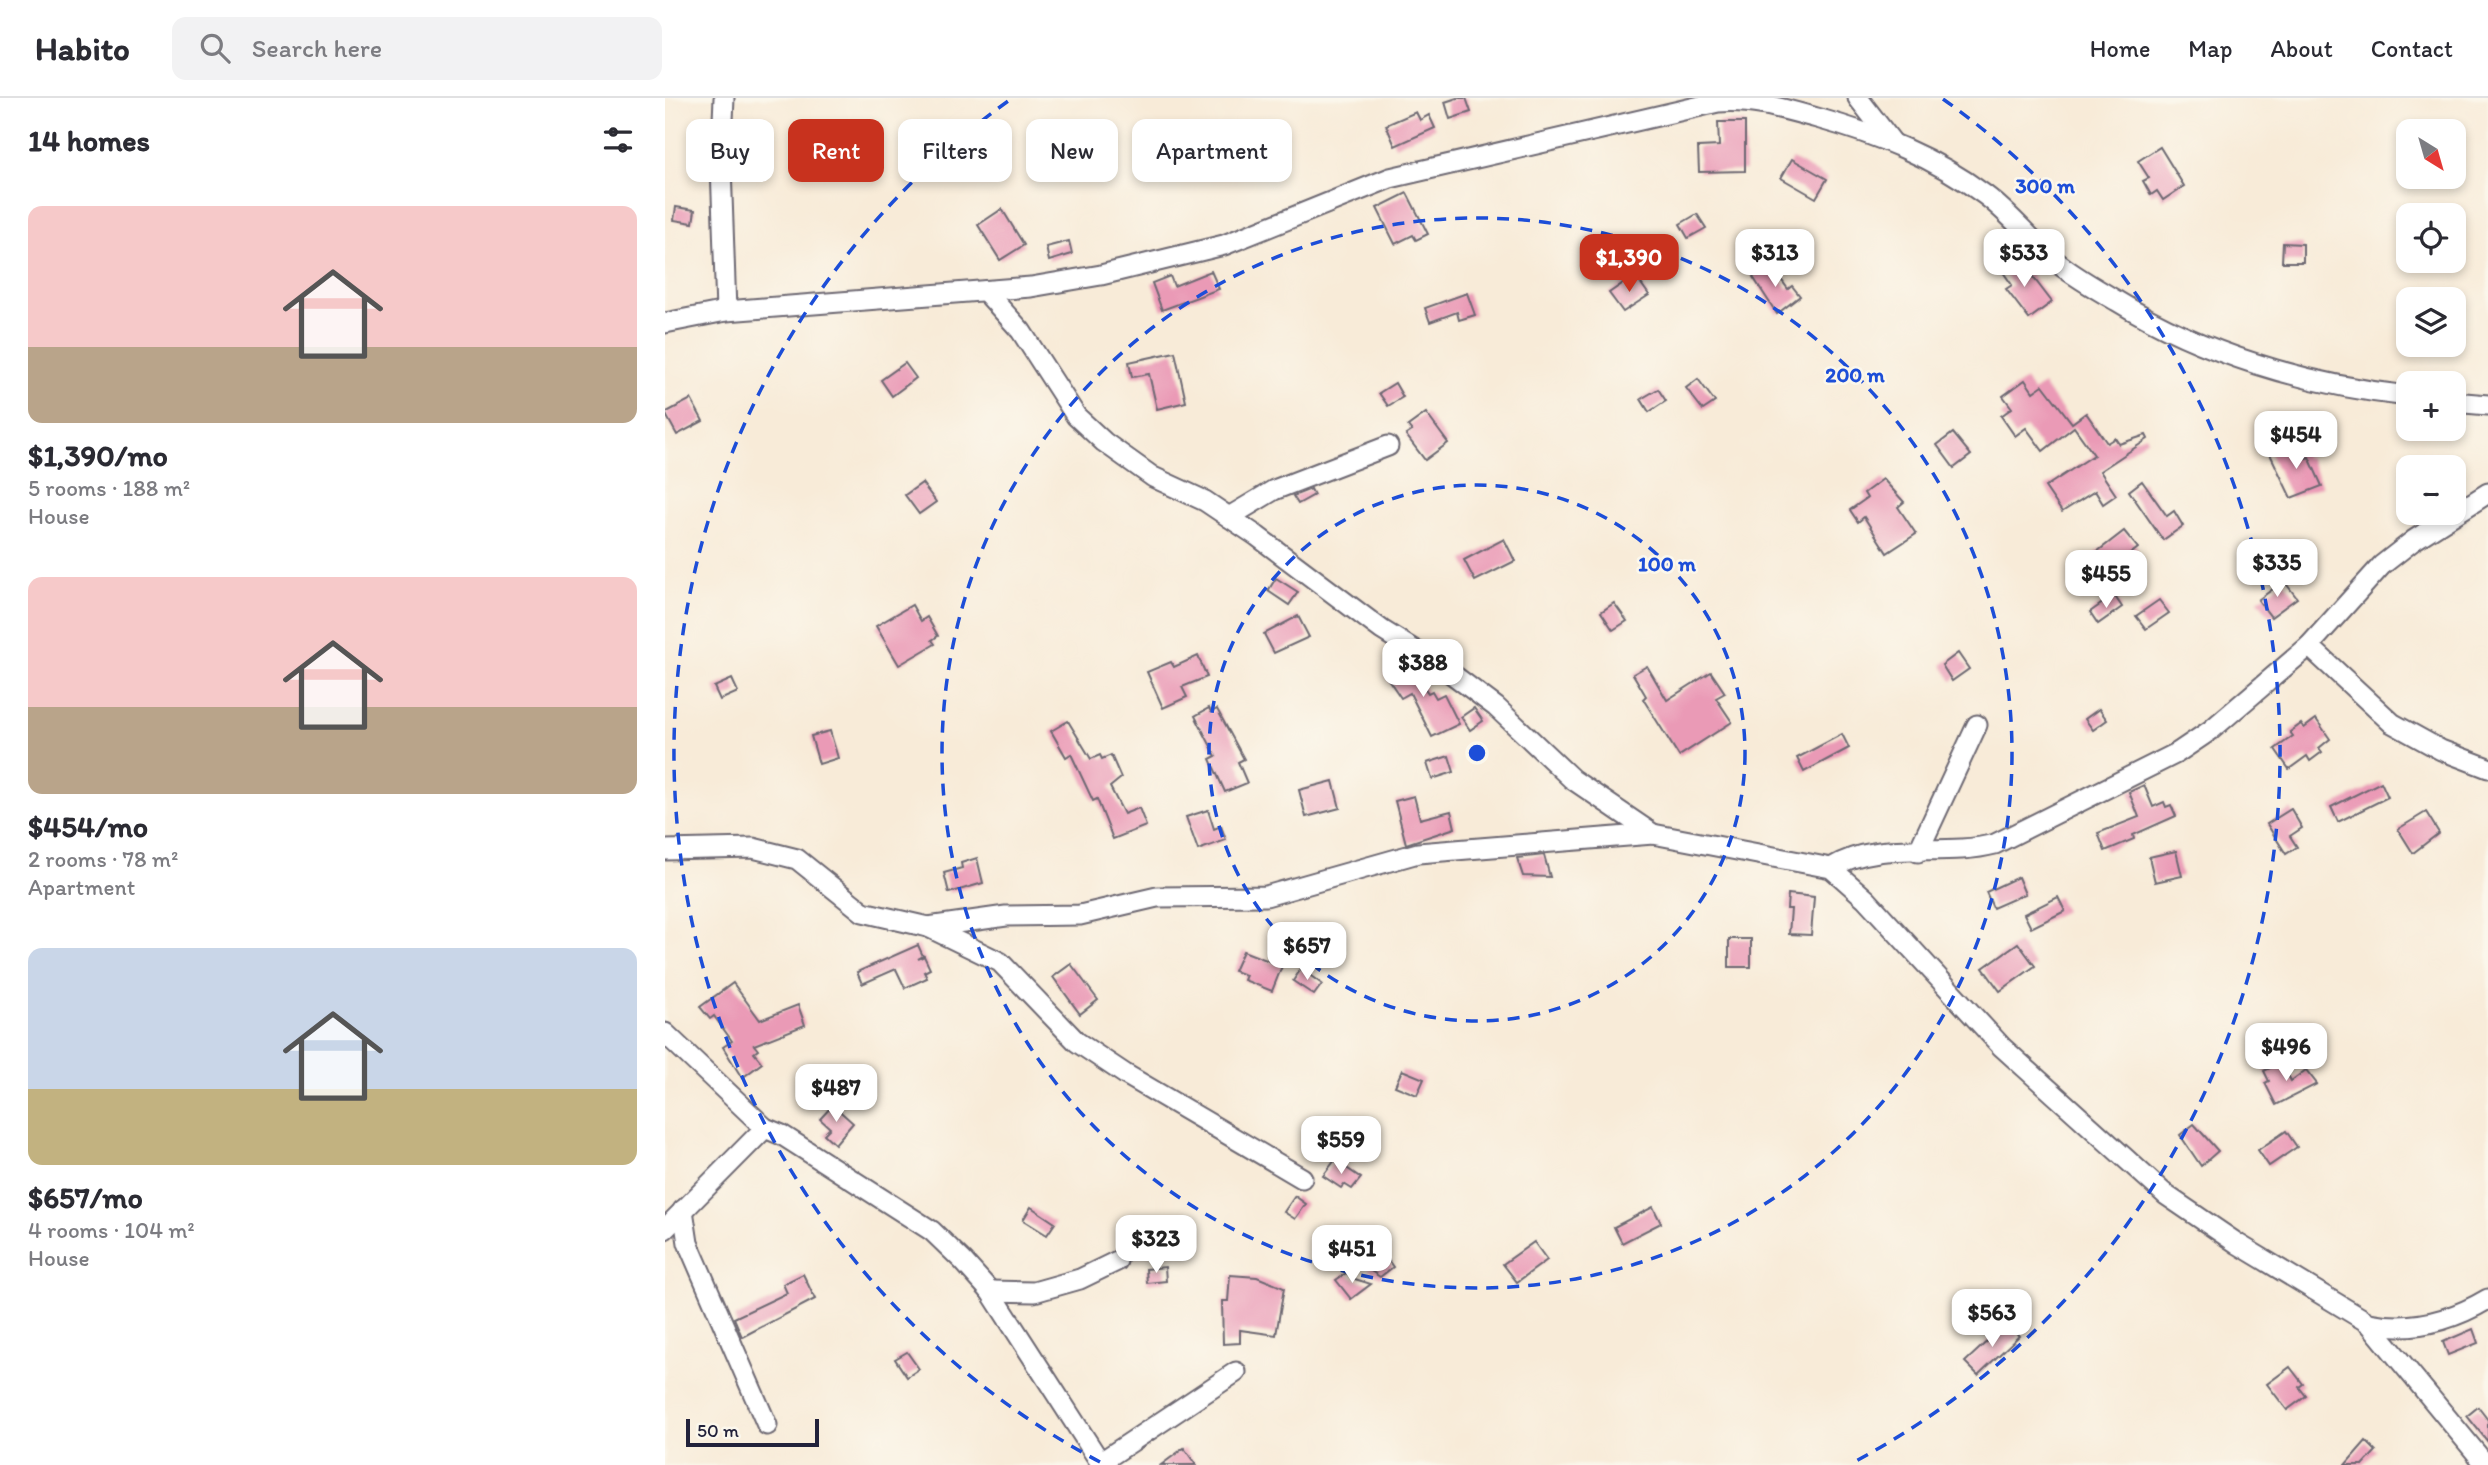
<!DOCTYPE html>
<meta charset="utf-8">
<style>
:root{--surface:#fff;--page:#f2f2f3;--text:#2b2b33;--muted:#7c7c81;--line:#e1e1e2;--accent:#c8321e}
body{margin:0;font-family:Itim,sans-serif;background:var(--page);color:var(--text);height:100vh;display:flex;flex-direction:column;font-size:26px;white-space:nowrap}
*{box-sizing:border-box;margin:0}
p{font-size:23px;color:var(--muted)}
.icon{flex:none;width:38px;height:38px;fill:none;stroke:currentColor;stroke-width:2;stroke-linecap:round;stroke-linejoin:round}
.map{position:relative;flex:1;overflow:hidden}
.panel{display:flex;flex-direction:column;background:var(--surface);width:665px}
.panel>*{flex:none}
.top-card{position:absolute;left:21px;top:21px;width:665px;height:63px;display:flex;gap:14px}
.needle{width:46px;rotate:143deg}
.fabs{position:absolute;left:1731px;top:21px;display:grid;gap:14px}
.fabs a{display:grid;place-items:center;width:70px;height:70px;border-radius:14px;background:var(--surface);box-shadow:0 4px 10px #0003;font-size:35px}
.scale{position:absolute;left:21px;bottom:18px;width:133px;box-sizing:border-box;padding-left:7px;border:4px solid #22223b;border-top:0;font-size:19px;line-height:24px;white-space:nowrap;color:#22223b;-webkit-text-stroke:5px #fbf7ec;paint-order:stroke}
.price{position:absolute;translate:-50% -60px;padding:0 16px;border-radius:14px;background:#fff;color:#222;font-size:23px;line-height:46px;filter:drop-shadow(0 2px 4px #0008)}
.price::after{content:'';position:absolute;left:50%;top:42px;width:21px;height:16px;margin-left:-10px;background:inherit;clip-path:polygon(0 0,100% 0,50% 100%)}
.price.selected{background:var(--accent);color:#fff}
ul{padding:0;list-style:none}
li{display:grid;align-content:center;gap:14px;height:371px;padding:0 28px}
li span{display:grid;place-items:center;height:217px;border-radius:14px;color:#555}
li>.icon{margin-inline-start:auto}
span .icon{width:126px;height:126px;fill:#fffc;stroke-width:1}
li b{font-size:30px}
h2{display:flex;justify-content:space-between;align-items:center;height:84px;padding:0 28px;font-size:30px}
.tag{padding:0 24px;border-radius:14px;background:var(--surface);box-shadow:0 4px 10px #0003;font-size:24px;line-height:63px}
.tag.selected{background:var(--accent);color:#fff}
header{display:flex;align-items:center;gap:42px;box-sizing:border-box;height:98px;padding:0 35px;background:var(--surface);border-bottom:2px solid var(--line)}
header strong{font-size:33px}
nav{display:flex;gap:38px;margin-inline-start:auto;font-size:24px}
.search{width:490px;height:63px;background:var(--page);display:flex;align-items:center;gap:18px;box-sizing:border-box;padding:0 24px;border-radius:14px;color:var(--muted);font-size:26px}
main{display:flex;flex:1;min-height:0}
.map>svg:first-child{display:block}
.building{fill:#ea9ab6}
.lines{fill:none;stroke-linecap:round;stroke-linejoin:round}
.minor-casing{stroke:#6d6872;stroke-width:23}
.minor{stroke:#fff;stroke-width:19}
.ring{fill:none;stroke:#1d4ed8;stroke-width:3.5;stroke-dasharray:12 9}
.centre{fill:#1d4ed8;stroke:#fbf7ec;stroke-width:3.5}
.ring-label{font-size:21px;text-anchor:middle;font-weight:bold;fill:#1d4ed8;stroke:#fbf7ec;stroke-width:5;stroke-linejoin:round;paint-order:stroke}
</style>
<header>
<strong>Habito</strong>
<div class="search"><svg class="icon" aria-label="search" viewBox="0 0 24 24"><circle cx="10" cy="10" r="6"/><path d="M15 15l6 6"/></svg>Search here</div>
<nav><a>Home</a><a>Map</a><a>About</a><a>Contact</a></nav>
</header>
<main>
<section class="panel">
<h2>14 homes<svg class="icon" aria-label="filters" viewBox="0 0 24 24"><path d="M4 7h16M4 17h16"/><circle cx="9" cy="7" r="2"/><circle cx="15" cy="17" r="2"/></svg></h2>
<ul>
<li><span style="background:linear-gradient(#f6c9c9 65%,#b9a48a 0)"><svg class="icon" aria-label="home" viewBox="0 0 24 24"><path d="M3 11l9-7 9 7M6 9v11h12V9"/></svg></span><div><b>$1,390/mo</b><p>5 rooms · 188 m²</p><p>House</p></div></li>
<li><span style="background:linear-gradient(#f6c9c9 60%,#b9a48a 0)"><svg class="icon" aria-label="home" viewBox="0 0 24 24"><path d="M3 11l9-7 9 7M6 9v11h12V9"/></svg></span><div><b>$454/mo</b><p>2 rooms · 78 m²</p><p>Apartment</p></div></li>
<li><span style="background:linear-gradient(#c9d6e8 65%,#c2b280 0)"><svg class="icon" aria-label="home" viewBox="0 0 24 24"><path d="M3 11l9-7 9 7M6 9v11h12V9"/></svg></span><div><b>$657/mo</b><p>4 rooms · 104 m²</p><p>House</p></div></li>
</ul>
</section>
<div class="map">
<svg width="1823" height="1367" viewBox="0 0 1823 1367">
<rect width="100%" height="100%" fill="#fbf7ec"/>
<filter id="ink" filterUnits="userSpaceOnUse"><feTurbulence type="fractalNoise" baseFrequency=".0143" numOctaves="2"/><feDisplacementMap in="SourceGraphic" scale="14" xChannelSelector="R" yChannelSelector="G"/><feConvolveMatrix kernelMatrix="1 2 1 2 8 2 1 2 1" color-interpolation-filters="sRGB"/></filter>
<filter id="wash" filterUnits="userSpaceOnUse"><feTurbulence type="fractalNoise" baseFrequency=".00686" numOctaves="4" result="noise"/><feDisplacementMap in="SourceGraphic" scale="28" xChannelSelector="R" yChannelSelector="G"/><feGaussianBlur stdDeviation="1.57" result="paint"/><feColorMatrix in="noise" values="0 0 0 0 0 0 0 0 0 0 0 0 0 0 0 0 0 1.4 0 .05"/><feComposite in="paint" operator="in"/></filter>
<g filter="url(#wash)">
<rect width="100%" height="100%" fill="#f8ebd8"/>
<g id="blocks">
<!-- building -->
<g class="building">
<path d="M792 0H801L806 14 785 21 780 4Z"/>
<path d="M751 14 755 22 764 17 770 30 730 48 721 27Z"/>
<path d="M1053 24H1080V73L1034 74 1033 49 1054 48Z"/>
<path d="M1495 49 1519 88 1498 102 1492 93 1486 97 1478 83 1484 80 1473 63Z"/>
<path d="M1127 61 1162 81 1151 100 1116 80Z"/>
<path d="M742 95 763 136 751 142 748 137 730 146 712 110Z"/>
<path d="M11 109 30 112 28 125 9 122Z"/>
<path d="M337 111 359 147 335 162 313 127Z"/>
<path d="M1032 116 1041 130 1023 140 1015 126Z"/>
<path d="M404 143 407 156 384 163 381 149Z"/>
<path d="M1618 145 1638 146V164H1617Z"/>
<path d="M1342 156 1358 179 1364 174 1387 204 1364 221 1341 191 1347 187 1331 164Z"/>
<path d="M1105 166 1123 191 1127 188 1135 198 1112 216 1088 179Z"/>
<path d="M546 173 554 191 497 212 487 185 505 178 509 188Z"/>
<path d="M970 177 984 197 958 214 944 195Z"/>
<path d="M802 195 810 217 794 222 792 214 765 224 760 210Z"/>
<path d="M510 254 521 304 492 311 484 276 467 279 464 264Z"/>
<path d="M240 265 251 280 227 298 216 282Z"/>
<path d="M1033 281 1050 304 1038 312 1021 290Z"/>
<path d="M1360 282 1368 294 1378 287 1407 325 1421 315 1442 345 1450 340 1454 346 1481 337 1483 341 1435 373 1451 397 1438 406 1430 393 1397 414 1380 389 1429 357 1409 329 1378 353 1361 330 1350 338 1336 318 1347 310 1338 298Z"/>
<path d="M730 285 738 299 723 308 714 295Z"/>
<path d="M993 291 1001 303 984 314 976 301Z"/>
<path d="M26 301 38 323 12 337 0 315Z"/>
<path d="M761 315 783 345 760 362 741 337 747 333 743 328Z"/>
<path d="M1288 335 1306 357 1289 370 1272 347Z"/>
<path d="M1629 347 1633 356 1639 354 1641 360 1644 359 1657 388 1626 400 1605 356Z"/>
<path d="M1218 381 1239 404 1233 409 1251 436 1222 455 1199 419 1193 424 1185 412 1202 400 1199 395Z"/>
<path d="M1477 383 1502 418 1509 413 1518 428 1498 442 1464 393Z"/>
<path d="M257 385 271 404 254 416 240 397Z"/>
<path d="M646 391 649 397 633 406 628 398Z"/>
<path d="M1459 433 1473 450 1444 472 1439 466 1427 475 1419 464Z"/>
<path d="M839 441 850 463 810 483 799 462Z"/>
<path d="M1606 450 1615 463 1600 474 1590 461Z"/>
<path d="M611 480 633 494 624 507 603 493Z"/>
<path d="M1619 483 1632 500 1606 519 1593 502Z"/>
<path d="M1449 497 1457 509 1433 526 1425 514Z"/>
<path d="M1494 502 1504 515 1481 531 1471 518Z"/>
<path d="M949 505 962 523 948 532 936 514Z"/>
<path d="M247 507 256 523 262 519 273 538 267 542 270 546 234 567 211 528Z"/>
<path d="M633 518 644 539 609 555 599 536Z"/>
<path d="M1293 555 1304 571 1287 583 1277 567Z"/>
<path d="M533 558 542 579 517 589 522 599 498 610 482 574 506 564 509 569Z"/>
<path d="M740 561 763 595 767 593 771 600 779 596 794 626 767 639 745 595 736 600 719 575Z"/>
<path d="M982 568 1002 602 1046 574 1060 595 1051 600 1067 624 1014 658 978 601 981 598 968 576Z"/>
<path d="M67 581 73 594 55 602 49 589Z"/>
<path d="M544 610 546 614 552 611 579 661 573 664 582 685 560 694 545 661 551 658 530 618Z"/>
<path d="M809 610 818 623 805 632 796 619Z"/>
<path d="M1434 611 1442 622 1428 632 1420 621Z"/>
<path d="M1651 621 1665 641 1654 650 1657 654 1645 663 1642 658 1624 671 1610 651 1628 638 1625 634 1636 626 1639 630Z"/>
<path d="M403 623 426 661 435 657 437 661 446 657 456 680 445 689 459 716 474 710 481 728 448 741 432 701 428 703 406 656 401 659 386 633Z"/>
<path d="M165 633 173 660 154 666 146 638Z"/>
<path d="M1177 636 1184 650 1139 674 1132 660Z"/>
<path d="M784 658 789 674 767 681 762 665Z"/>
<path d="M668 683 675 710 641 719 634 692Z"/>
<path d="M1716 684 1723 699 1673 724 1666 709Z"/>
<path d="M1479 687 1488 709 1499 704 1501 709 1506 707 1511 718 1468 737 1469 741 1440 753 1433 735 1474 719 1464 694Z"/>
<path d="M749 698 755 721 786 713 790 730 741 746 730 703Z"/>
<path d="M1626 711 1637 730 1625 738 1632 749 1621 756 1602 726Z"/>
<path d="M543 712 549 731 556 728 561 742 533 752 521 719Z"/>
<path d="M1761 714 1774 735 1748 755 1733 731Z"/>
<path d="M1511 753 1517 778 1490 784 1484 759Z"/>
<path d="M879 757 885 779 858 778 852 760Z"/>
<path d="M312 760 318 785 284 795 279 775 297 770 296 765Z"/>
<path d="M1353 779 1360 796 1328 810 1321 794Z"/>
<path d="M1123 796 1149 799 1146 837 1124 836 1126 811H1122Z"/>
<path d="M1393 799 1400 813 1366 830 1359 816Z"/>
<rect x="1064" y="841" width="22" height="28"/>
<path d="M1353 845 1370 868 1335 893 1318 870Z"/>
<path d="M253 847 258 858 253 861 259 858 265 871 259 874 262 880 240 890 231 871 197 886 192 874Z"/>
<path d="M578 853 617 868 607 893 579 882 581 877 569 873Z"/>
<path d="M406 866 433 902 415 916 388 879Z"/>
<path d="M636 871 657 886 649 897 628 883Z"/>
<path d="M68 885 95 922 133 907 140 927 89 947 93 952 89 955 97 965 77 980 58 949 67 943 49 918 45 921 35 909Z"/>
<path d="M1616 964 1626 983 1641 972 1652 986 1611 1007 1600 985 1604 983 1599 973Z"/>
<path d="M737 972 759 981 752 997 730 988Z"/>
<path d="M168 1007 188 1025 170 1046 159 1036 165 1030 155 1021Z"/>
<path d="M1529 1026 1553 1053 1536 1068 1515 1037Z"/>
<path d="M1621 1033 1632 1049 1604 1068 1593 1052Z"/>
<path d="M670 1062 696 1080 687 1091 679 1086 676 1090 658 1078Z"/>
<path d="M630 1098 641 1106 630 1121 619 1114Z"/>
<path d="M366 1109 390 1125 382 1137 358 1122Z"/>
<path d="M988 1109 996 1125 957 1145 949 1129Z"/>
<path d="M869 1144 882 1162 852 1184 838 1166Z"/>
<path d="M720 1158 728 1169 715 1179 703 1171Z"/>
<path d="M500 1169 501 1183 482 1185 481 1171Z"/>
<path d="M681 1175 690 1181 706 1186 686 1201 671 1182Z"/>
<path d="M138 1176 150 1201 77 1239 69 1220 122 1195 118 1186Z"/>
<path d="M565 1177 592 1179 619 1190 611 1237 575 1232V1245L558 1246 557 1203H563Z"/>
<path d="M1342 1225 1354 1238 1313 1277 1300 1264Z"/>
<path d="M1808 1231 1813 1245 1783 1257 1778 1244Z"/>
<path d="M242 1254 254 1271 242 1279 230 1261Z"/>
<path d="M1625 1269 1638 1286 1634 1289 1641 1298 1622 1312 1602 1286Z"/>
<path d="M1813 1309 1823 1322V1344L1802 1318Z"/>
<path d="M1701 1343 1711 1353 1698 1367H1680Z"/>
<path d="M519 1350 531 1367H496Z"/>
</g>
</g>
</g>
<g filter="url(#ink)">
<use href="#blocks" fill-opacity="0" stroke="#6d6872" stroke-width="2"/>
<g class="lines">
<defs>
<g id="minor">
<path d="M59 0 56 68 61 213"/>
<path d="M1193 0 1227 44"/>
<path d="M320 193 356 233 411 318 439 344 488 379 540 403 592 438 717 532 783 573 831 609 907 681 988 736"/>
<path d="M0 225 61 213 366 189 436 177 559 147 725 80 1053 4C1088 1 1119 11 1152 20 1213 37 1269 59 1320 97 1347 117 1368 145 1394 166 1412 180 1433 192 1452 203 1538 256 1643 287 1743 298"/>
<path d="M1788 304 1823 307"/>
<path d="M564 419 609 392 723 348"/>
<path d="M1644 548 1727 625 1776 652 1823 670"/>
<path d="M0 752 88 750 132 761 198 814 263 829 341 818 415 817 492 799 601 798 753 755 988 736 1166 770 1201 801 1337 949 1501 1097 1573 1146 1704 1225C1747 1234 1786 1223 1823 1201"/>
<path d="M1253 754 1312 627"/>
<path d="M1166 770C1213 740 1277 760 1330 746L1512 655 1546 632 1644 548 1717 467 1749 442 1823 395"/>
<path d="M263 829 335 864 412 944 460 976 637 1080"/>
<path d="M0 935 100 1030 117 1037 267 1133 298 1163 325 1193 437 1367"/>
<path d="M18 1112 23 1145 102 1327"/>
<path d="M0 1131 100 1030"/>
<path d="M325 1193 369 1194 415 1181 452 1163"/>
<path d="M1704 1225 1821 1367"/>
<path d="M436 1364 571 1274"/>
</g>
</defs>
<!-- minor casing -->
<use href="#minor" class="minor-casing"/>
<!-- minor -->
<use href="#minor" class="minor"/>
</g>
</g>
<!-- distance rings -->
<g class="ring">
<circle cx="812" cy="655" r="268"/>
<circle cx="812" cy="655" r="535"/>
<path d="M435 1364A803 803 0 0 1 346 1M1278 1A803 803 0 0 1 1189 1364"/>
</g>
<circle cx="812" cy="655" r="10" class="centre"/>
<g class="ring-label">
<text x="1380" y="95">300 m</text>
<text x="1190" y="284">200 m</text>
<text x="1002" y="473">100 m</text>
</g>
</svg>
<div class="fabs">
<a><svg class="needle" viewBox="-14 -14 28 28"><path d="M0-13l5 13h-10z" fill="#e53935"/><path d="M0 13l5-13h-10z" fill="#7c7c81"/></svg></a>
<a><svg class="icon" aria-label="locate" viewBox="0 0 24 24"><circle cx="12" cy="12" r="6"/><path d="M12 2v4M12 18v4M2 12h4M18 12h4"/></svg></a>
<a><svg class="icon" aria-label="layers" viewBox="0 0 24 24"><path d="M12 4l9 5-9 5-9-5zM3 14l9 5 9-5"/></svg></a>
<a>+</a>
<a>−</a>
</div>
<div class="scale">50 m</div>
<b class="price" style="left:1110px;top:191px">$313</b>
<b class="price" style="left:1359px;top:191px">$533</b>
<b class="price selected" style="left:964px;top:196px">$1,390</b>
<b class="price" style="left:1631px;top:373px">$454</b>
<b class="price" style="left:1612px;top:501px">$335</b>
<b class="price" style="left:1441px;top:512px">$455</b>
<b class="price" style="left:758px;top:601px">$388</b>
<b class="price" style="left:642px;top:884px">$657</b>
<b class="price" style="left:1621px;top:985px">$496</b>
<b class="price" style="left:171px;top:1026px">$487</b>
<b class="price" style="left:676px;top:1078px">$559</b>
<b class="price" style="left:491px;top:1177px">$323</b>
<b class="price" style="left:687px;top:1187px">$451</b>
<b class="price" style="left:1327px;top:1251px">$563</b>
<div class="top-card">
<a class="tag">Buy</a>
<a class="tag selected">Rent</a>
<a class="tag">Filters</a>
<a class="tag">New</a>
<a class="tag">Apartment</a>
</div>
</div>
</main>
